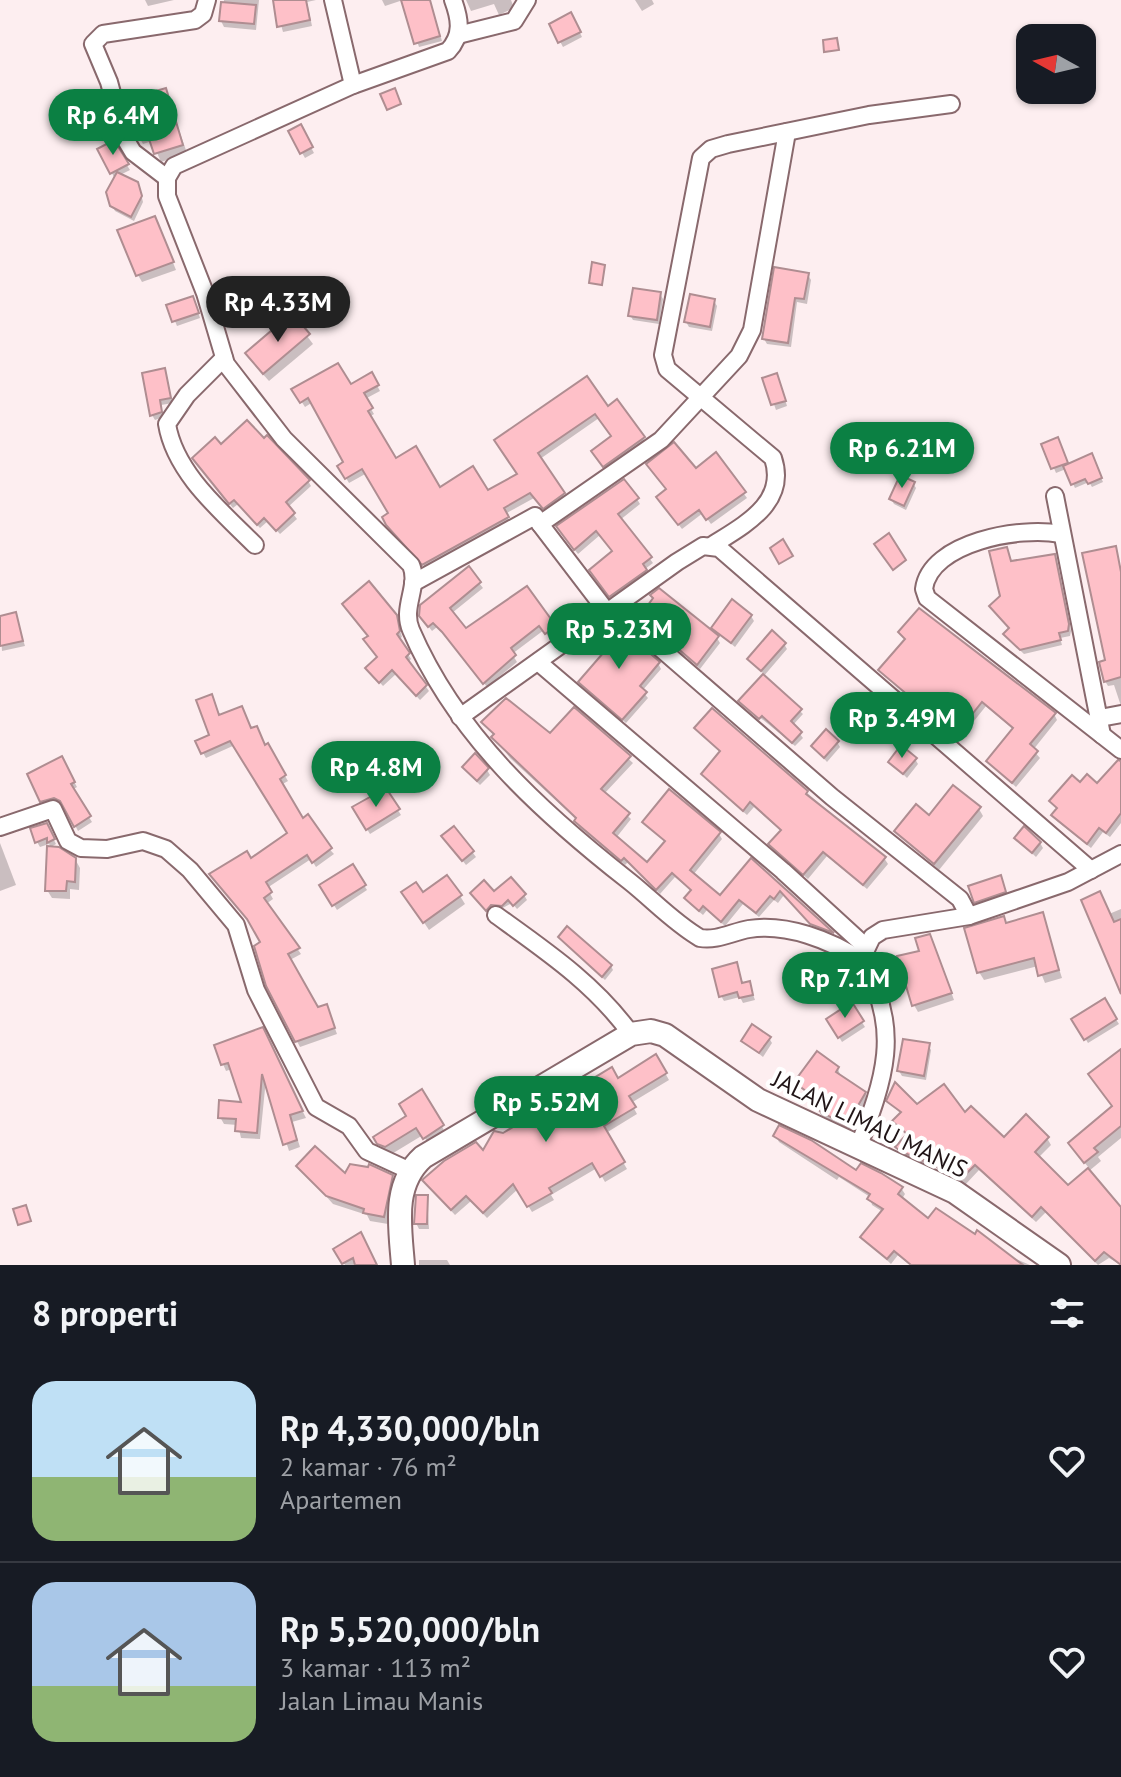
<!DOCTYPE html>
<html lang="id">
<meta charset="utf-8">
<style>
:root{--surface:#171b24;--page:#20242c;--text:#f1f3f6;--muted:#9ea1a6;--line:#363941;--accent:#0b8043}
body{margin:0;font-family:"PT Sans",sans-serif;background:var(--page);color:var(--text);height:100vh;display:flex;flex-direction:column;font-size:30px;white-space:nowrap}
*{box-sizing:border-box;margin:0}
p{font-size:26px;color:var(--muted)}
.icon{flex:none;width:44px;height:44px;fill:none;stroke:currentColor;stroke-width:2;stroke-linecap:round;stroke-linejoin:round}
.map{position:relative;height:1265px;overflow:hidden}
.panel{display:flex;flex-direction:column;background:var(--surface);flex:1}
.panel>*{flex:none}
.needle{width:52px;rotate:278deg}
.tools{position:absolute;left:1016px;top:24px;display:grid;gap:16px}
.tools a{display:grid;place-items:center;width:80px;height:80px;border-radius:16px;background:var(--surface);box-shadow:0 2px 6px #0004;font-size:40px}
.price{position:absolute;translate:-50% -68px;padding:0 18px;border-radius:28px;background:var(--accent);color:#fff;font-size:26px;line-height:52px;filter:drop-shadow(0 2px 4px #0008)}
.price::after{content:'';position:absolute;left:50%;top:48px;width:24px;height:18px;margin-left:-12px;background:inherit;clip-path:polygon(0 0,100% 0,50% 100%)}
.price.active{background:#222;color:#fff}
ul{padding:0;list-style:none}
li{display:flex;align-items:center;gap:24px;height:200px;padding:0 32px}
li+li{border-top:2px solid var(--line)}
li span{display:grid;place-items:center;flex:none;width:224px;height:160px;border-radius:24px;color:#555}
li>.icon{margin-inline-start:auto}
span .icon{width:96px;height:96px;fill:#fffc;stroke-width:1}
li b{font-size:34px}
h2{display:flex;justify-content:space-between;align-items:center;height:96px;padding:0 32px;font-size:34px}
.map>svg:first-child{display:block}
.shadow{fill:#0003}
.building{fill:#fec0c8;stroke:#af8d91;stroke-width:2}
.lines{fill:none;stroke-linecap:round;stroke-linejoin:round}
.street-casing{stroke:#89696d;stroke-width:20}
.secondary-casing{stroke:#89696d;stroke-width:26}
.street{stroke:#fff;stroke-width:16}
.secondary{stroke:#fff;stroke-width:22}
.labels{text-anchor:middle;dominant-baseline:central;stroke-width:8;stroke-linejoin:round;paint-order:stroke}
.street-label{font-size:24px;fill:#201416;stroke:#fff}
</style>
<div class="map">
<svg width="1121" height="1265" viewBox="0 0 1121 1265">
<rect width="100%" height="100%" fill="#fdeef0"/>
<!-- shadow -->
<g class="shadow">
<path d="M145 0H174L148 6Z"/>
<path d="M224 0H259L256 30 224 27 221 21Z"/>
<path d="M274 0H316L307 2 312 26 283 32Z"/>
<path d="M382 0H403L385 6Z"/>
<path d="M403 0H430L442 41 419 47Z"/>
<path d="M466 0H511L514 8 499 15 494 4 471 11Z"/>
<path d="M635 0H652L654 4 642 11Z"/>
<path d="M571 15 582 37 563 47 551 25Z"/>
<path d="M165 90 187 153 161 162 152 141 143 144 136 132Z"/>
<path d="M300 127 314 153 305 158 290 132Z"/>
<path d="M113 143 130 170 120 175 140 190 143 202 134 221 115 211 112 205 115 179 100 150Z"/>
<path d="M159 228 176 270 142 282 138 275Z"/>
<path d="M808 275 811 280 807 304 797 302 791 347 767 344 764 339Z"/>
<path d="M660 294 663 299 659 324 633 320 630 315Z"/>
<path d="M714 301 717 306 712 331 689 327 686 322Z"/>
<path d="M195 303 200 318 177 326 169 307Z"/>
<path d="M292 316 313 344 269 381 252 362Z"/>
<path d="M164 371 173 403 161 405 163 417 155 420 152 415Z"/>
<path d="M371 374 380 391 365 399 374 414 369 417 396 460 439 490 487 492 519 474 497 440 608 409 617 402 647 444 607 471 597 457 613 437 599 418 540 459 566 499 547 513 534 498 505 514 511 523 427 569 392 530 391 514 367 473 349 483 339 466 345 463 313 402 305 407 294 390 351 386Z"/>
<path d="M765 379 779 380 787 406 776 410Z"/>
<path d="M1060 444 1069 466 1093 460 1103 482 1092 487 1089 482 1075 488 1066 469 1056 473 1044 445Z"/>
<path d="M715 455 747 498 711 524 703 513 682 529 661 502Z"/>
<path d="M197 463 308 481 311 486 288 507 297 519 280 534 268 521 260 528 238 504 233 508Z"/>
<path d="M913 483 916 488 906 510 894 504 891 499Z"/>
<path d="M637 499 640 504 620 520 653 563 645 569 648 576 614 600 595 576 614 552 600 535 578 554 561 532Z"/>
<path d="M1006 549 1012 563 1054 556 1071 631 1070 636 1060 638 1062 645 1024 654 1009 640 1006 635 1011 630 1002 597Z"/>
<path d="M1115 549 1121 568V706L1114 685 1108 686 1105 681Z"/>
<path d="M468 569 483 588 452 613 465 631 527 588 557 632 549 638 544 630 512 654 517 662 487 687 448 637 437 627 432 631 425 622Z"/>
<path d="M15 614 25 646 2 651 0 618Z"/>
<path d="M642 616 717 638 720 643 700 669Z"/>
<path d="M751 616 754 621 735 647 713 628Z"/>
<path d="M396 617 402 637 398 639 411 659 408 662 429 691 420 700 396 674 383 686 371 673Z"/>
<path d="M900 632 1054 714 1057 720 1033 750 1040 758 1016 787 988 762 1014 730 986 706 962 736 884 676 881 670 906 640Z"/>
<path d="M596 643 658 663 661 669 642 691 648 698 626 723 580 682 605 653Z"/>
<path d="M784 644 787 649 763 677 803 714 793 725 803 738 795 746 741 702 765 675 749 659Z"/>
<path d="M574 710 633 763 604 794 631 819 616 838 647 865 666 843 644 822 719 834 722 839 693 875 720 897 751 861 834 936 815 929 784 895 778 903 774 900 759 917 743 904 725 926 707 910 703 915 690 904 686 898 692 891 675 877 660 894 628 862 625 865 579 827 577 820 510 758 484 722 550 736Z"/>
<path d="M220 717 251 731 267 746 288 781 281 785 303 821 334 854 316 867 311 859 267 888 273 899 266 904 301 954 290 960 317 1009 329 1012 337 1034 300 1047 268 985 250 861 290 834 235 745 206 758 203 753Z"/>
<path d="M697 729 806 792 884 858 888 864 867 889 827 856 808 879 774 850 771 844 782 832 754 807 747 815 707 780 703 774 721 753Z"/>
<path d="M837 742 840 747 827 762 813 746Z"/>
<path d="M61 758 77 787 72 790 92 822 78 831 65 806 58 803 45 806 29 775Z"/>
<path d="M915 759 918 764 907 778 891 762Z"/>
<path d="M1121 768V823L1110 837 1103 832 1091 848 1057 821 1054 815 1058 810 1051 801 1080 785 1097 786Z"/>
<path d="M487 770 490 775 480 785 467 772Z"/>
<path d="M385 790 401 815 370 834 354 808Z"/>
<path d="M979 809 983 816 939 870 896 831 929 818Z"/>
<path d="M46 825 56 844 51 847 49 844 40 847 37 842Z"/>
<path d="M454 828 476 857 466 865 447 841Z"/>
<path d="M1016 838 1040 843 1043 848 1036 857Z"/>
<path d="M0 843 16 885 0 891Z"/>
<path d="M75 859 80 868 79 890 70 889V899L52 898 47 890Z"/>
<path d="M352 867 367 890 337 910 322 886Z"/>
<path d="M1000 878 1008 897 979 907 976 902Z"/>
<path d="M494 894 524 895 527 900 517 909 512 903 490 915 475 898Z"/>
<path d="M423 895 460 896 465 904 429 930 409 900Z"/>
<path d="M1121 909V989L1109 914Z"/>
<path d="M1042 915 1062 978 1045 983 1038 966 984 980 979 972 1003 918 1007 924Z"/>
<path d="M560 937 611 966 613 970 605 980Z"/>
<path d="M933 943 954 1000 918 1012 914 1005 922 952Z"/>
<path d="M749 983 755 1000 743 1003 740 997 724 1001 721 996Z"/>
<path d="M1104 1001 1119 1024 1088 1043 1074 1020Z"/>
<path d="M851 1005 865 1027 842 1042 829 1020Z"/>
<path d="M262 1030 306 1118 292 1122 300 1147 289 1151 266 1079 260 1139 241 1138 238 1125 224 1124 220 1117 244 1104 232 1069 226 1071 223 1064Z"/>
<path d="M769 1038 772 1043 763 1057 743 1041Z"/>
<path d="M928 1045 931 1050 926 1080 902 1076 899 1071Z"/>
<path d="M1121 1056V1138L1098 1157 1101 1161 1089 1171 1121 1209V1265L1109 1258 1098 1265 1046 1212 1036 1222 979 1170 965 1185 945 1176 931 1163 927 1167 902 1153 898 1147 908 1136 895 1121 901 1114 889 1101 965 1116 1004 1139 1047 1138 1051 1145 1038 1158 1068 1188 1090 1169 1075 1152 1114 1107Z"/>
<path d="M656 1057 669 1080 631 1103 637 1114 606 1133 627 1169 605 1182 597 1168 551 1195 554 1200 532 1212 518 1189 487 1218 471 1201 455 1215 429 1187 483 1153 504 1135 618 1081Z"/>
<path d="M838 1069 841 1077 865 1093 869 1100 850 1131 821 1115 817 1108 820 1104 796 1082Z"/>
<path d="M421 1092 447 1135 430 1146 423 1135 390 1155 384 1152 376 1138 409 1117Z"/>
<path d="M776 1136 857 1173 901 1188 905 1194 902 1199 928 1221 1030 1265H910L898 1255 891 1264 863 1237 883 1212 872 1205 870 1197 839 1177 837 1180 779 1142Z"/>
<path d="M299 1166 345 1176 392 1177 397 1185 388 1224 370 1221 367 1215 333 1204Z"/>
<path d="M427 1197 429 1229H419L416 1223Z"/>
<path d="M336 1250 375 1265H345Z"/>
<path d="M419 1260H447L450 1265H419Z"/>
</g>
<!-- building -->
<g class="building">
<path d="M273 0H306L310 20 277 27Z"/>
<path d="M401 0H430L440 36 414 44Z"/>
<path d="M221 2 256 5 254 24 219 21Z"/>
<path d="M571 12 581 32 558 43 549 24Z"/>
<path d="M837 38 839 50 824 52 823 40Z"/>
<path d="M166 88 183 145 154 154 147 133 137 137 134 133 125 100Z"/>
<path d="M395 88 401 104 387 110 380 94Z"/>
<path d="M301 124 313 147 300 154 288 131Z"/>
<path d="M114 140 129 164 110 174 97 149Z"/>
<path d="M117 172 138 182 142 196 131 217 110 206 106 192Z"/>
<path d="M155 216 174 262 136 276 117 230Z"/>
<path d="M592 262 605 265 602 285 589 283Z"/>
<path d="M774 267 809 273 804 299 795 298 788 343 762 339Z"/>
<path d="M633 288 661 292 657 320 628 316Z"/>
<path d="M690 294 715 299 710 327 684 322Z"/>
<path d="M193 296 199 313 172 322 166 305Z"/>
<path d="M292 313 310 334 263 374 245 353Z"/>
<path d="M338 363 351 384 372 372 379 385 364 393 373 408 368 411 396 458 416 446 440 487 473 466 488 490 517 474 494 440 587 376 608 406 617 399 645 437 603 467 591 451 611 436 595 414 538 453 565 493 543 509 530 493 504 508 509 517 422 565 386 525 382 517 388 513 362 469 345 479 337 466 343 462 308 398 300 403 291 389Z"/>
<path d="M165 368 171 398 160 400 162 412 150 416 142 373Z"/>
<path d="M777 373 786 401 771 405 762 378Z"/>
<path d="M247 420 264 438 267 435 310 480 286 502 295 513 276 531 264 518 257 525 234 500 229 504 192 458 215 437 221 444Z"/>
<path d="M1058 437 1068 463 1051 469 1041 444Z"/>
<path d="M674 442 696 468 716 452 746 492 706 520 699 510 678 525 656 497 666 489 646 464Z"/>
<path d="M1092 453 1102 478 1088 484 1085 479 1071 485 1063 466Z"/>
<path d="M900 475 915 482 904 506 889 499Z"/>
<path d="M624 479 639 498 618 514 652 557 643 564 647 570 609 597 589 570 612 551 596 531 574 550 556 526Z"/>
<path d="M889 533 906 560 893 570 874 544Z"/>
<path d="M783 539 793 556 779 564 770 548Z"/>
<path d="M1116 546 1121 572V677L1104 682 1099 662 1105 660 1082 553Z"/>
<path d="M1007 547 1011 561 1055 554 1069 624 1068 631 1059 633 1061 640 1020 650 1003 634 1009 628 989 606 1000 596 989 551Z"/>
<path d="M469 566 481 582 450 608 466 628 527 586 556 626 545 634 539 626 511 648 516 655 483 684 442 632 433 623 428 627 419 616 420 605Z"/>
<path d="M369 581 397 615 400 631 397 634 410 653 406 657 427 685 416 696 392 670 379 683 365 668 377 657 363 639 368 636 342 604Z"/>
<path d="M659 588 719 636 697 665 640 616 653 598 650 595Z"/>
<path d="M732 599 752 615 731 643 711 628Z"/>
<path d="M919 608 1056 713 1030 744 1038 751 1012 783 986 761 1013 728 982 702 958 732 930 709 928 712 878 670 905 639 898 632Z"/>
<path d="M16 612 23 641 0 646V616Z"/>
<path d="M614 622 660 662 640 686 647 692 622 720 578 682 604 652 594 643Z"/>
<path d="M772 630 786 643 761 671 747 659Z"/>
<path d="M763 674 802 709 791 721 802 732 792 743 762 716 759 719 738 701Z"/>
<path d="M212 694 219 715 242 706 251 728 257 726 265 745 268 743 286 775 280 779 303 818 308 814 332 848 312 863 307 855 266 882 272 892 264 898 300 948 288 954 318 1007 327 1004 335 1028 295 1042 266 986 254 946 260 942 247 919 209 874 247 851 251 858 287 833 230 741 201 754 195 741 209 735 196 700Z"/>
<path d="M506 698 550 733 574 707 631 756 601 789 630 813 613 833 647 862 665 841 642 822 669 789 721 832 690 870 720 895 751 858 834 933 810 924 780 891 774 899 770 896 756 913 739 900 721 922 703 906 699 911 684 898 691 890 672 873 656 890 624 858 621 861 574 821 576 818 491 737 494 734 481 722Z"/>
<path d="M712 708 808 791 806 794 886 857 863 885 823 852 803 875 768 844 781 830 750 802 743 811 701 774 720 751 694 728Z"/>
<path d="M826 729 839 741 824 758 811 746Z"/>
<path d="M901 745 917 758 903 774 888 762Z"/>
<path d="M475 753 489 768 477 781 462 767Z"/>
<path d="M62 756 75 782 71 784 91 816 74 827 60 801 54 798 40 802 27 774Z"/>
<path d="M1118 760 1121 761V813L1106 833 1099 828 1087 844 1051 815 1057 808 1049 801 1072 775 1080 782 1087 774 1097 783Z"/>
<path d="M953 785 981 807 934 864 894 831 916 804 929 815Z"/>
<path d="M386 788 400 809 366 830 352 807Z"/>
<path d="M47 823 55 839 47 843V838L35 843 30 828Z"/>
<path d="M454 826 474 851 462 861 441 836Z"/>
<path d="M1024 826 1041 842 1032 853 1014 838Z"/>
<path d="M47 846 59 847 76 858 75 882 67 881 66 891H45Z"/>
<path d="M353 864 366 885 332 906 319 885Z"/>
<path d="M447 875 462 895 423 923 401 892 416 882 423 892Z"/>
<path d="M1001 875 1006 892 974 903 968 886Z"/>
<path d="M511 877 526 894 513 906 508 900 502 906 491 905 486 911 470 893 484 880 494 891Z"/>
<path d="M1100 891 1114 922 1121 919V994L1081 900Z"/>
<path d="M1043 912 1059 970 1038 976 1034 958 977 973 964 928 1004 916 1006 923Z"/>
<path d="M567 926 612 965 602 977 558 937Z"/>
<path d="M930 934 952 993 912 1006 897 956 919 951 915 938Z"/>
<path d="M737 962 742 983 750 981 753 995 739 998 737 992 719 997 712 969Z"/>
<path d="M1105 998 1117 1019 1084 1040 1071 1019Z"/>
<path d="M852 1002 864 1021 838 1038 826 1019Z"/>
<path d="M752 1024 771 1037 759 1053 741 1041Z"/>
<path d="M263 1027 303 1111 290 1115 297 1140 283 1145 262 1074 257 1133 235 1131 236 1119 218 1118 219 1100 241 1102 228 1063 221 1065 214 1045Z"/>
<path d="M903 1039 930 1043 924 1076 897 1071Z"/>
<path d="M1121 1049V1126L1094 1148 1098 1152 1084 1163 1068 1143 1112 1106 1088 1074Z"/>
<path d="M817 1051 839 1067 836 1072 866 1092 846 1126 815 1108 819 1101 794 1082Z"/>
<path d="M656 1054 667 1073 629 1096 636 1107 604 1126 625 1162 600 1177 592 1163 549 1188 552 1193 527 1207 513 1184 483 1213 466 1196 451 1210 422 1180 444 1161 476 1142 483 1150 494 1131 503 1133 612 1067 618 1078Z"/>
<path d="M895 1082 917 1104 944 1084 965 1112 971 1106 1004 1137 1026 1114 1049 1137 1035 1152 1068 1185 1088 1168 1121 1207V1265L1104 1252 1095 1261 1041 1207 1032 1217 975 1165 961 1179 939 1169 926 1157 923 1161 900 1151 895 1147 907 1134 892 1121 901 1112 886 1101Z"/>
<path d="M422 1089 444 1125 423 1139 416 1128 385 1147 377 1144 373 1137 406 1116 399 1104Z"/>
<path d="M779 1125 811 1140 856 1170 861 1163 881 1173 903 1187 898 1194 928 1218 936 1208 975 1234 977 1230 1023 1265H911L894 1251 887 1259 860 1237 883 1209 867 1199 870 1194 773 1136Z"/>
<path d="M315 1146 345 1173 350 1164 368 1167 369 1164 393 1175 384 1217 363 1213 364 1209 326 1196 296 1166Z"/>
<path d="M416 1195H428L427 1224H414Z"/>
<path d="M26 1205 31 1221 18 1225 13 1209Z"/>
<path d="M361 1232 377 1265H355L353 1258 342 1264 333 1249Z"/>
</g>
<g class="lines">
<defs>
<g id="street">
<path d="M333 0 353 85"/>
<path d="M453 0C460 19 463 35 448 51L353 85 174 166 167 178V196L205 293 226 364 284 439 411 565C420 586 401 607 411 630 456 735 541 812 629 881 653 900 674 923 700 938 717 941 732 932 749 929 786 923 831 940 862 961 903 1029 884 1080 858 1148"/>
<path d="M458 35 514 21 527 0"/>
<path d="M167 178 133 152 124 137 109 82 93 44 103 34 195 20 203 14 207 0"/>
<path d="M224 358 187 395 167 424C175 473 221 511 255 545"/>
<path d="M1055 496 1102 735"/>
<path d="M540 524 608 613"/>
<path d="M1060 534C1021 526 930 542 924 589L927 598 1121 750"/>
<path d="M711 546C744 525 788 503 773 458L667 369 663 355 701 158 711 149 728 144 869 115 951 104"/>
<path d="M413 583 535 516 540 524 661 440 739 356 752 330 787 132"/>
<path d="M614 608 832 797 960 899 969 916"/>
<path d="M538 662 783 871 866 947"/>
<path d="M460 717 677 562 703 546 719 548 1091 870"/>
<path d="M1100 718 1121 714"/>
<path d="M0 827 53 809 68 841 81 848 107 849 143 841 166 849 190 870 236 925 256 990 316 1107 349 1126 367 1151 408 1170"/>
<path d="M496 915C546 951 595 984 631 1034"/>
<path d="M863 956 872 937 883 930 969 916 1068 882 1121 854"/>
</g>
<path id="secondary" d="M403 1265C400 1226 392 1185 423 1157L631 1034 651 1031 665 1035 758 1100 955 1192 1059 1265"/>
</defs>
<!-- street casing -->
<use href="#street" class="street-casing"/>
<!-- secondary casing -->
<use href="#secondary" class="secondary-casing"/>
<!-- street -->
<use href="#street" class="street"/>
<!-- secondary -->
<use href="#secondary" class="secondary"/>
</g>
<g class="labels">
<!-- street labels -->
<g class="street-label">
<text transform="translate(870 1124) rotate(26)">JALAN LIMAU MANIS</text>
</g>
</g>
</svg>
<div class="tools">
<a><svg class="needle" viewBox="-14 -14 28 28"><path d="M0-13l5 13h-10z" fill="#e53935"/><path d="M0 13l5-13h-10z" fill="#9ea1a6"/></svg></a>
</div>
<b class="price" style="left:113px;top:157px">Rp 6.4M</b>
<b class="price active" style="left:278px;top:344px">Rp 4.33M</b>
<b class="price" style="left:902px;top:490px">Rp 6.21M</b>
<b class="price" style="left:619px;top:671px">Rp 5.23M</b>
<b class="price" style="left:902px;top:760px">Rp 3.49M</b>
<b class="price" style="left:376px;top:809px">Rp 4.8M</b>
<b class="price" style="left:845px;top:1020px">Rp 7.1M</b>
<b class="price" style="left:546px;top:1144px">Rp 5.52M</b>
</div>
<section class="panel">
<h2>8 properti<svg class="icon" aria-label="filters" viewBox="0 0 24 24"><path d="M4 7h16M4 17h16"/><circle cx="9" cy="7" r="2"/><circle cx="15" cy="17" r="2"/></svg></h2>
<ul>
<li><span style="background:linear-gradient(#bfe0f5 60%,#8fb573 0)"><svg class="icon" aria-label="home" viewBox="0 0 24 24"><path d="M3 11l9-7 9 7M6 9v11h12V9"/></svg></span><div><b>Rp 4,330,000/bln</b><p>2 kamar · 76 m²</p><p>Apartemen</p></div><svg class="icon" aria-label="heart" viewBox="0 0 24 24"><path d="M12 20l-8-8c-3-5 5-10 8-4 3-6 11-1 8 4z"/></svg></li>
<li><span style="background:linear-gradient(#a9c7e8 65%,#8fb573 0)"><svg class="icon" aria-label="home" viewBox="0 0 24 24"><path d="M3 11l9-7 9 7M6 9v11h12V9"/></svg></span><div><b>Rp 5,520,000/bln</b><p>3 kamar · 113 m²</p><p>Jalan Limau Manis</p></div><svg class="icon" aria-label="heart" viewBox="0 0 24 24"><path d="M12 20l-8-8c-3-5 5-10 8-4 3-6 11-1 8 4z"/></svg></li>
</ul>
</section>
